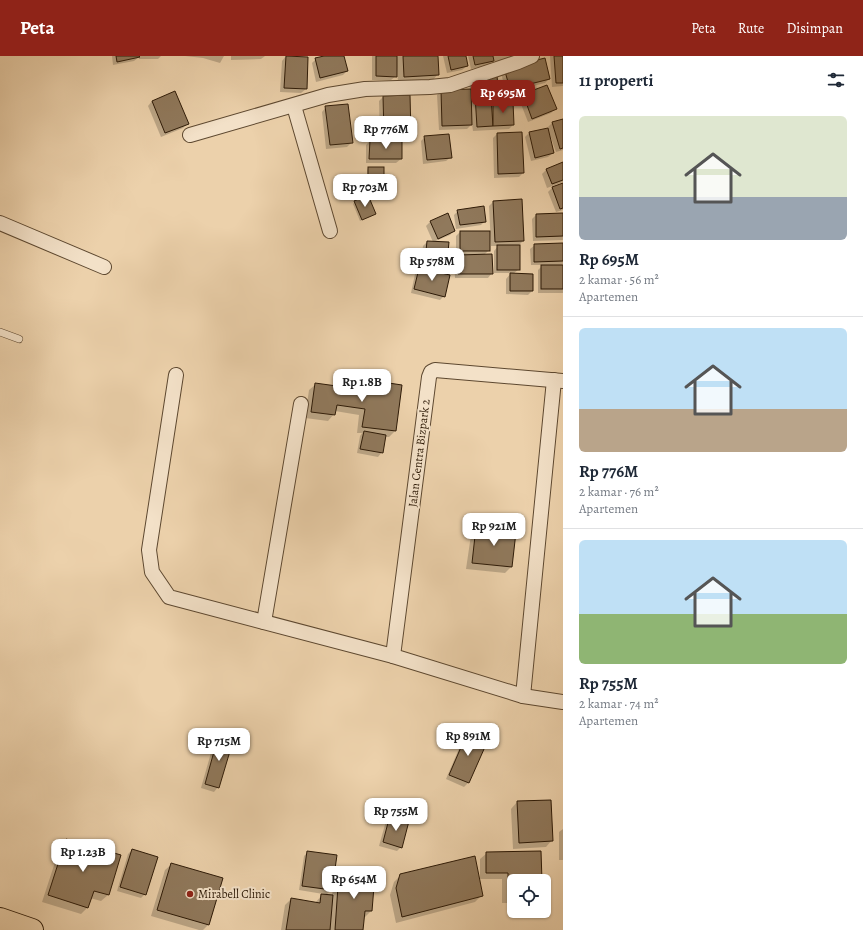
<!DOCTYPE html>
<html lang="id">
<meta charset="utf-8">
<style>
:root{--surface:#fff;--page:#f2f2f3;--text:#1f2937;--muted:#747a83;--line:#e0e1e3;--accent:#8f2418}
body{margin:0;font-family:Alegreya,serif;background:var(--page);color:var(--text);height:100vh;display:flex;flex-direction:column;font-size:15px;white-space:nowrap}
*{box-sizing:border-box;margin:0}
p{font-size:13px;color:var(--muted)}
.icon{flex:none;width:22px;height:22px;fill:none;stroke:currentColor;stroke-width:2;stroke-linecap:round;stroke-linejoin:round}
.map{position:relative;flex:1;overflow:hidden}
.details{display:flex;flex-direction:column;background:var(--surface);width:300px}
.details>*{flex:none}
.tools{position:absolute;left:507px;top:818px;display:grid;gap:8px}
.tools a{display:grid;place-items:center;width:44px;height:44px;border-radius:6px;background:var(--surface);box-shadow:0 1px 3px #0004;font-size:20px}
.price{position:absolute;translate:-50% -34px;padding:0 9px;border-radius:8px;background:#fff;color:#222;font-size:13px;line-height:26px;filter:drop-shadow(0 1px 2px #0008)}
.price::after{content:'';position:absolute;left:50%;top:24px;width:12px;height:9px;margin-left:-6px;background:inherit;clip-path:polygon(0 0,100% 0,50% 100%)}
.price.on{background:var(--accent);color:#fff}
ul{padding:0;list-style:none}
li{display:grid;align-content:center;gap:8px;height:212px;padding:0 16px}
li+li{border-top:1px solid var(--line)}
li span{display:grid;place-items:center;height:124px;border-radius:6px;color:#555}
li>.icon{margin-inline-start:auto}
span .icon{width:72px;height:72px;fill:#fffc;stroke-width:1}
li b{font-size:17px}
h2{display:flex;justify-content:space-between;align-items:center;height:48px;padding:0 16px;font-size:17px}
header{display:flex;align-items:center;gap:24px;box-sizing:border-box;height:56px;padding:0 20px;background:var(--accent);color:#fff}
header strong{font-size:19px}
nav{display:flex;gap:22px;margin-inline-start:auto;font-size:14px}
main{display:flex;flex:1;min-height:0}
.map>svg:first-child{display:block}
.shadow{fill:#0003;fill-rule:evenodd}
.building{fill:#90795c;stroke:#2d1a07}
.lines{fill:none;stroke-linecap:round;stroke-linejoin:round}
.lane-casing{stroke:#5d4830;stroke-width:8}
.street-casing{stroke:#5d4830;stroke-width:16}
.highway-casing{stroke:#2d1a07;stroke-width:24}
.lane{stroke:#f3e1c8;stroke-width:7}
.street{stroke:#f3e1c8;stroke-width:14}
.highway{stroke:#ecd1ab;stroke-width:22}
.poi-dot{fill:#8f2418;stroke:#f3e1c8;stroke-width:1.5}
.labels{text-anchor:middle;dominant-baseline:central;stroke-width:4;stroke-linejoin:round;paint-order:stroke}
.street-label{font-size:12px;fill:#2d1a07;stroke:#f3e1c8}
.poi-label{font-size:12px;fill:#2d1a07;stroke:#f3e1c8;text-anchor:start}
</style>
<header>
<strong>Peta</strong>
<nav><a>Peta</a><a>Rute</a><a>Disimpan</a></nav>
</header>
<main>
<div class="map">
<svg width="563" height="874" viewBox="0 0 563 874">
<rect width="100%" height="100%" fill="#ecd1ab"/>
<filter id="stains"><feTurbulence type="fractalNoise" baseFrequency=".005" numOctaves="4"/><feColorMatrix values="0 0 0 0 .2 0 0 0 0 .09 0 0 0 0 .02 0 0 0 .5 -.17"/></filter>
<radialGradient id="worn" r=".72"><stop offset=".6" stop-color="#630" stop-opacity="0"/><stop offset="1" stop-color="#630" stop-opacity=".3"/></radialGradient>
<!-- shadow -->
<g class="shadow">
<path d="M112 0H161L158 3H139V1L134 5 113 9Z"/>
<path d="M185 0H224L220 7 203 2Z"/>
<path d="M231 0H265L261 3 231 4Z"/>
<path d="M286 0 306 33 301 37 280 36 282 5Z"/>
<path d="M328 0H343L347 15 343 19 316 26 312 7 316 3Z"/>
<path d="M372 0H437L438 18 432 25 398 27 397 11H396V20L391 24H372Z"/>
<path d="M443 0H464L467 10 462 14 447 17Z"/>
<path d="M468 0H522L495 7 494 4 489 9 471 13Z"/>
<path d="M550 0H563V30L552 31Z"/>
<path d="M501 17 549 23 545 27 506 37Z"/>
<path d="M474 24 498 39 494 43 491 44V50L493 47H512L513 69 509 73 473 75 472 68 467 73 439 74 437 39 441 35 470 34V28Z"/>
<path d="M547 30 555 53 551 57 528 66 519 43 523 39Z"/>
<path d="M409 40 410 78 406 82 380 83 379 45 383 41Z"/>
<path d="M152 45 187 68 183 72 161 81 148 50Z"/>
<path d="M326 51 352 86 347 91 326 93 322 56Z"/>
<path d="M563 64V94L556 96 549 76H548L553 97 548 101 531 105 525 81 529 77 548 73V71L552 67Z"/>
<path d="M522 77 523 117 519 121 494 122 493 82 497 78Z"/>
<path d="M425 81 451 101 446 105 423 108 421 85Z"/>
<path d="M370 85 401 103 396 107H366V89Z"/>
<path d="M563 107V126L547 132 542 118 546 114Z"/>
<path d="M368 112 383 129 381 131 367 132V114Z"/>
<path d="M563 128V154L556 156 548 136 552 132Z"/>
<path d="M355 146 375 158 360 165 353 148Z"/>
<path d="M493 146 523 185 519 189V213L513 218 532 235 528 239 506 238V223L511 217H494V195L498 190H491L489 150Z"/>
<path d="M458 155 485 165 481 169 456 173 454 159Z"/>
<path d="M447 158 454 174 450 179 433 186 426 170 430 166Z"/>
<path d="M563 158V184L533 185 532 163 536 159Z"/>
<path d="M460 176H489V194L483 200 492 217 488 222H455L454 204 460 198H456V180Z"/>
<path d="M427 186 448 187 446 206 442 210 421 209 423 190Z"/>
<path d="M563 188V208L561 210H563V237H538V214L543 209H531L530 193 535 189Z"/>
<path d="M419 213 444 240 440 244 411 237 415 218Z"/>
<path d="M382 327 395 375 389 381H385L382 396 378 401 357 397 360 380 362 377H357L359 359 335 355 334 358 328 365 305 362 309 334 316 328 375 336 376 333Z"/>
<path d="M477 472 511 511 505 517 466 513 471 479Z"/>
<path d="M468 676 469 726 464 731 446 723 464 681Z"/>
<path d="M218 682V731L214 736 201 732 214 686Z"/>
<path d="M517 746 552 784 546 791 513 793 511 753Z"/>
<path d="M390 761 401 791 397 795 379 790 386 765Z"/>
<path d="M563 773V804H559V776Z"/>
<path d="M67 784 119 800 108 839 101 845 90 842 87 852 81 858 42 846 60 791Z"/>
<path d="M132 794 145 838 141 842 117 835 128 798Z"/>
<path d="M308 796 332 824 340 816 371 855 365 861H363L362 874H281L285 849 291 843 315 847 323 838 299 834 304 800ZM333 832 332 840 326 839Z"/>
<path d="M487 797 541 825H514V847H502V823H480V803Z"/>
<path d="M172 808 208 869 203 874H199L151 860 165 814Z"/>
<path d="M401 819 481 840 475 846 396 867 390 839 394 826Z"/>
</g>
<!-- building -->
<g class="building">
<path d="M116 0H139L140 1 117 6Z"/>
<path d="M286 0 308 1 307 33 284 32Z"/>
<path d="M324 0H344L348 15 320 22 315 2Z"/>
<path d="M376 0H397V21L376 20Z"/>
<path d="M403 0H438L439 19 404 21Z"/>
<path d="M448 0H466L468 10 451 14Z"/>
<path d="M473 0H493L494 5 475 9Z"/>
<path d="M554 0H563V27H556Z"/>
<path d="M545 2 550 23 510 33 504 12Z"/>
<path d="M497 20 499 40 491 41 493 70 477 71 474 23Z"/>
<path d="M547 29 557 53 532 63 523 38Z"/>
<path d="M471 33 472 69 442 70 441 34Z"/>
<path d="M175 35 189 68 165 77 152 45Z"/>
<path d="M410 39 411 78 384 79 383 40Z"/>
<path d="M493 46H513L514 69 493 70Z"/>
<path d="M348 48 353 87 330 89 325 50Z"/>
<path d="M563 63V92L560 93 552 66Z"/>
<path d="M548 72 554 97 535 102 529 76Z"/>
<path d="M522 76 524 117 498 118 497 77Z"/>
<path d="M449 78 452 102 427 104 424 80Z"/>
<path d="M370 84 402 85V103H369Z"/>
<path d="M563 106V124L552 128 546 113Z"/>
<rect x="368" y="111" width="16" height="19"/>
<path d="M563 127V152L560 153 552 131Z"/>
<path d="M368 139 376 158 362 164 354 145Z"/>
<path d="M522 143 524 185 495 186 493 145Z"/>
<path d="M484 150 486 166 460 169 457 154Z"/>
<path d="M448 157 455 175 438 183 430 165Z"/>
<path d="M563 157V180L536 181V158Z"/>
<rect x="460" y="175" width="30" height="20"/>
<path d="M427 185 449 186 447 206 425 205Z"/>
<path d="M563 187V205L534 206V188Z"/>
<rect x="497" y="189" width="23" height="25"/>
<path d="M492 198 493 218H458V199Z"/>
<rect x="541" y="209" width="22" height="24"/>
<path d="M419 212 450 219 445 241 414 233Z"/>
<path d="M510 217 533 218V235H510Z"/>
<path d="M382 326 402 329 396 375 362 371 365 353 337 349 335 359 311 356 315 327 380 336Z"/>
<path d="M364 375 386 379 383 397 360 393Z"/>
<path d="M476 471 516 476 512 511 472 507Z"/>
<path d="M468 675 488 684 469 727 449 719Z"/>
<path d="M218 681 233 685 219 732 205 728Z"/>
<path d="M551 744 553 785 519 787 517 745Z"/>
<path d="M390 759 409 765 402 792 383 786Z"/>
<path d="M66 783 121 799 109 839 94 835 88 852 48 839Z"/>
<path d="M132 793 158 801 146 839 120 831Z"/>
<path d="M307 795 337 799 332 834 302 830Z"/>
<path d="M541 795 542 825H514V841H508V817H486V796Z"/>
<path d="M475 800 483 840 402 861 396 832 400 818Z"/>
<path d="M171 807 223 822 209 869 157 854Z"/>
<path d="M339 815 375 818 372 855H365L363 874H335Z"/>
<path d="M321 838 333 839 330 874H286L291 842 320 847Z"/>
</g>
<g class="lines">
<defs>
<path id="lane" d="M0 276 19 283"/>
<g id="street">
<path d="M294 50 330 175"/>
<path d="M190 79 328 39 365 33 430 31 450 29 518 6 532 0"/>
<path d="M0 167 104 211"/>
<path d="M176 319 149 494 152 516 169 541 393 600"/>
<path d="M563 325 435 314 431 316 429 321 393 600 523 640 563 646"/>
<path d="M264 566 301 348"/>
<path d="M523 640 554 324"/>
</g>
<path id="highway" d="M0 863 32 874"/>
</defs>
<!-- lane casing -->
<use href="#lane" class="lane-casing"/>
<!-- street casing -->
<use href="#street" class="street-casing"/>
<!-- highway casing -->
<use href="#highway" class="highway-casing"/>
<!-- lane -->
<use href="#lane" class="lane"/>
<!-- street -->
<use href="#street" class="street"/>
<!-- highway -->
<use href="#highway" class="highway"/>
</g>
<!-- markers -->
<circle class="poi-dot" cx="190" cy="838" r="4"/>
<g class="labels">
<!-- street labels -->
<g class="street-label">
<text transform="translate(419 397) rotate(-83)">Jalan Centra Bizpark 2</text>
</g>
<!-- poi labels -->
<g class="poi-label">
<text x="198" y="838">Mirabell Clinic</text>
</g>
</g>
<rect width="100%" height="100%" filter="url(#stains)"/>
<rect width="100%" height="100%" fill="url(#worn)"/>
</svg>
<div class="tools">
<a><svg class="icon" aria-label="locate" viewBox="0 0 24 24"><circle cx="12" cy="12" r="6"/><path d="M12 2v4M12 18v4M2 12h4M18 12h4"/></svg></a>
</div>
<b class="price on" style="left:503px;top:58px">Rp 695M</b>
<b class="price" style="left:386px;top:94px">Rp 776M</b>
<b class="price" style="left:365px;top:152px">Rp 703M</b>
<b class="price" style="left:432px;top:226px">Rp 578M</b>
<b class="price" style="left:362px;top:347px">Rp 1.8B</b>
<b class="price" style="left:494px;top:491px">Rp 921M</b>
<b class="price" style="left:468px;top:701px">Rp 891M</b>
<b class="price" style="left:219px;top:706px">Rp 715M</b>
<b class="price" style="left:396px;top:776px">Rp 755M</b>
<b class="price" style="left:83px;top:817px">Rp 1.23B</b>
<b class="price" style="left:354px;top:844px">Rp 654M</b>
</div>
<section class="details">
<h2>11 properti<svg class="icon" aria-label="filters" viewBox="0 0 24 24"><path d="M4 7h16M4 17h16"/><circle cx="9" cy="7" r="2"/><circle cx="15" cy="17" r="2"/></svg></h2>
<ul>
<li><span style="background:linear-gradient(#dfe7d0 65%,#9aa5b1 0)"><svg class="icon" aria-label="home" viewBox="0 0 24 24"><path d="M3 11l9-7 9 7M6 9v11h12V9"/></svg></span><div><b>Rp 695M</b><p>2 kamar · 56 m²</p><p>Apartemen</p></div></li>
<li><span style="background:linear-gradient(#bfe0f5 65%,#b9a48a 0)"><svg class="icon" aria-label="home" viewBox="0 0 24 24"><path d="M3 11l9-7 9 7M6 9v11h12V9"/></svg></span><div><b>Rp 776M</b><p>2 kamar · 76 m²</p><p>Apartemen</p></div></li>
<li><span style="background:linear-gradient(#bfe0f5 60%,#8fb573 0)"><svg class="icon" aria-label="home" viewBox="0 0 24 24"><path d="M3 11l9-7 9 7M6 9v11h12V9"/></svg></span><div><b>Rp 755M</b><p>2 kamar · 74 m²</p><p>Apartemen</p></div></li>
</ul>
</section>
</main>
